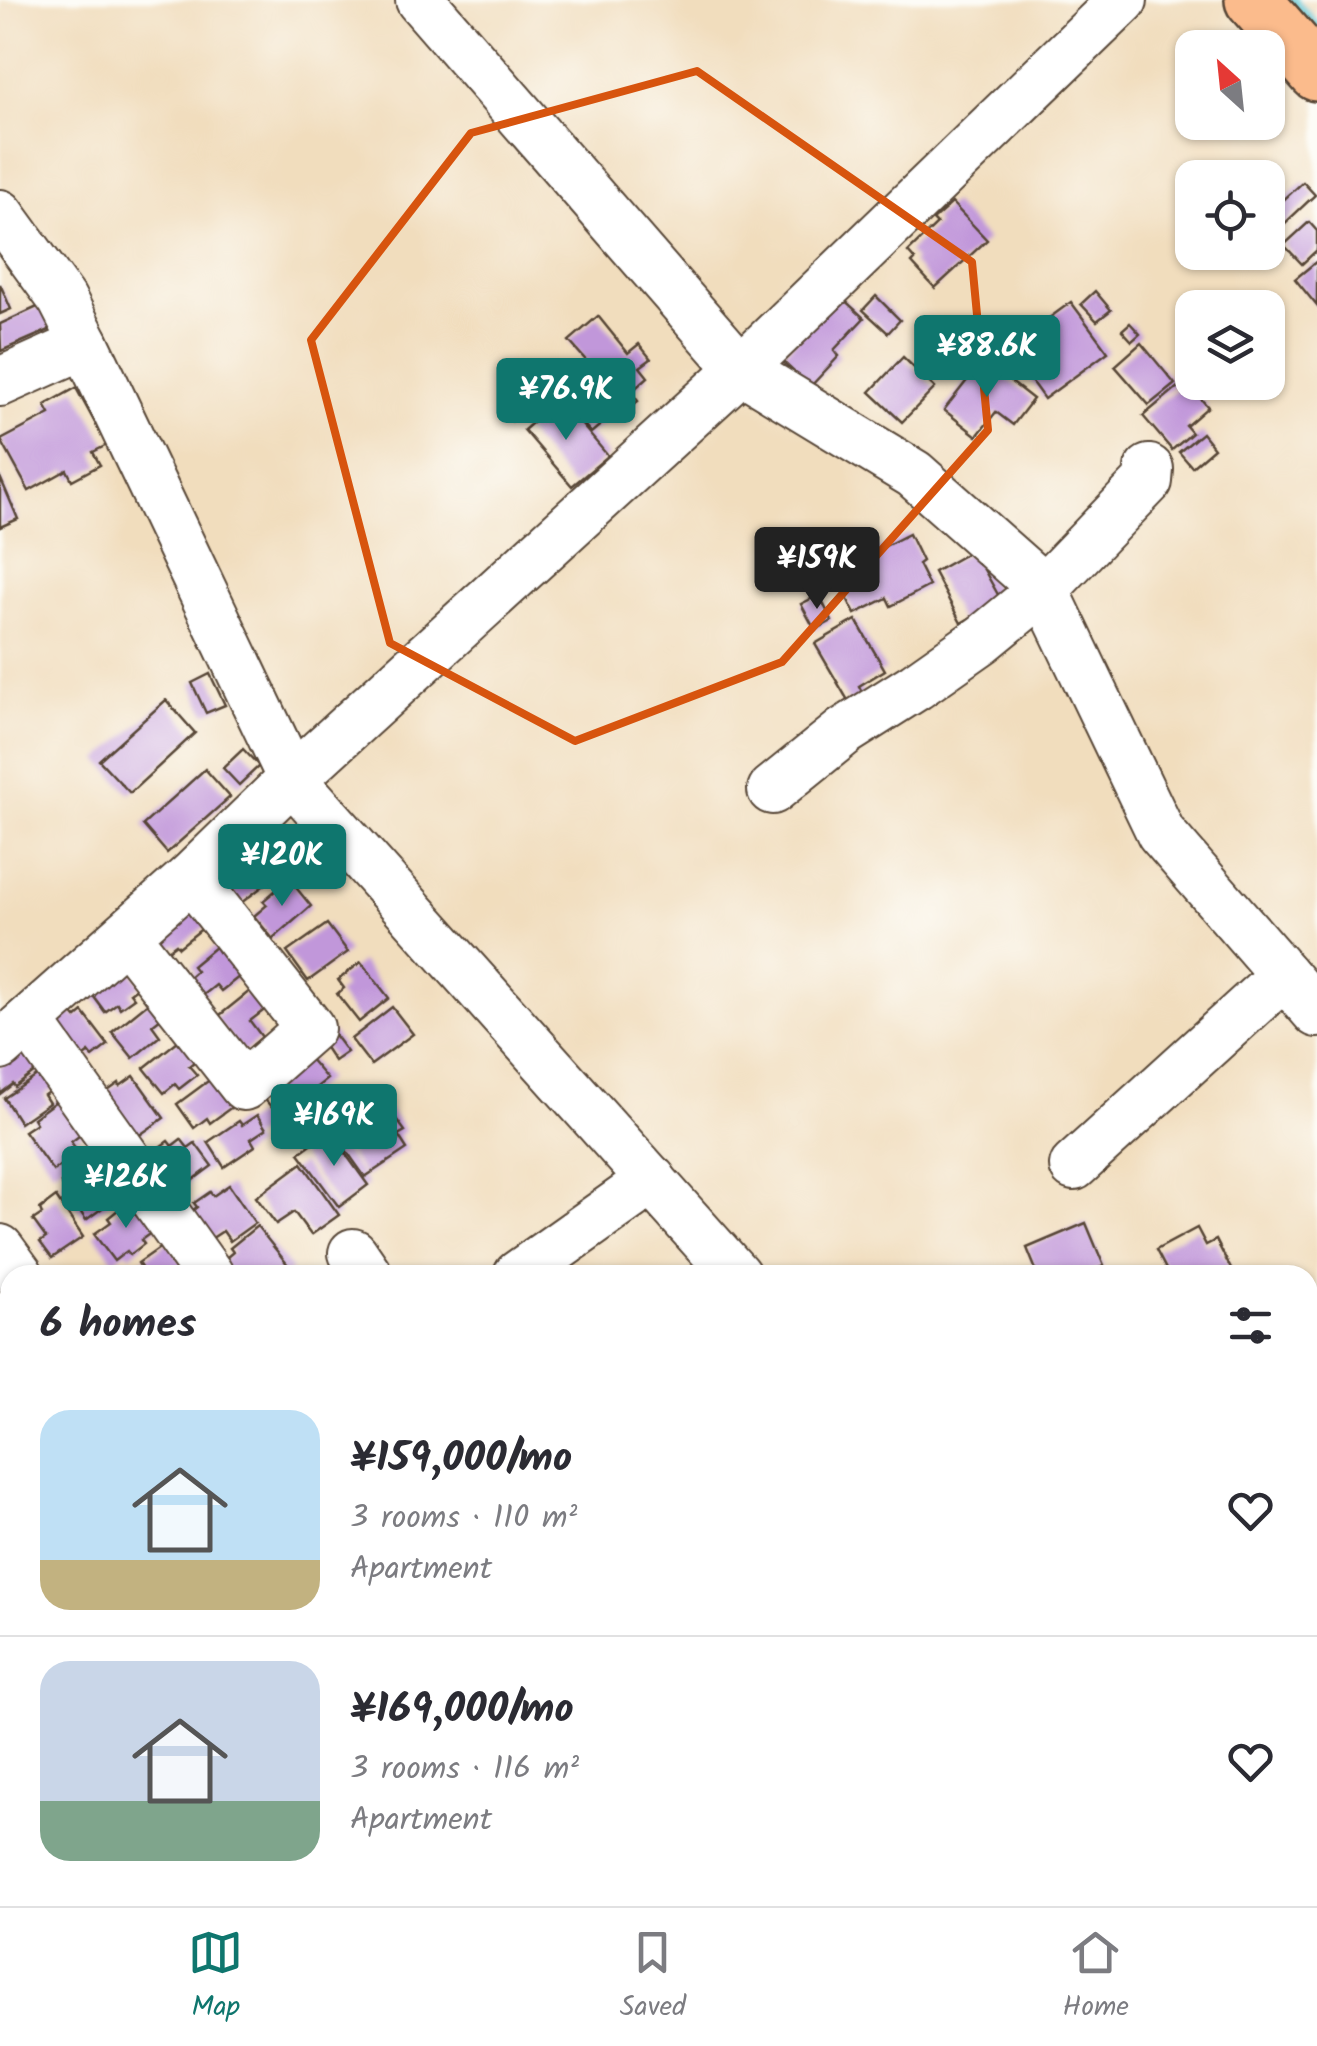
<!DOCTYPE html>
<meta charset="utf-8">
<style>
:root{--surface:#fff;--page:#f2f2f3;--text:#2b2b33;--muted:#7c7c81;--line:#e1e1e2;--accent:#0f766e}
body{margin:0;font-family:Kalam,sans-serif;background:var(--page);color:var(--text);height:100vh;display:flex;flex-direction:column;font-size:38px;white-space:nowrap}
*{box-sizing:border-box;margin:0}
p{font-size:32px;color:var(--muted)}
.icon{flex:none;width:55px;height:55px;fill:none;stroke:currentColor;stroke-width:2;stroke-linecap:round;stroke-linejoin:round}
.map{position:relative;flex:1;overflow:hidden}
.side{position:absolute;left:0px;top:1265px;width:1318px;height:642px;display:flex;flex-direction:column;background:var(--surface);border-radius:30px 30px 0 0;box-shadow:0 2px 8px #0004}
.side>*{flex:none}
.needle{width:65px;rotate:333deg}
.buttons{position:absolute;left:1175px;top:30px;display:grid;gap:20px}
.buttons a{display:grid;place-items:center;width:110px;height:110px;border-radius:20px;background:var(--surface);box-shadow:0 2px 8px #0004;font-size:50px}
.price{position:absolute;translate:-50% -85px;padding:0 22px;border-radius:10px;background:var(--accent);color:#fff;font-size:32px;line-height:65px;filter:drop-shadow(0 2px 5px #0008)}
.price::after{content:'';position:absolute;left:50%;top:60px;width:30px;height:22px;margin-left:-15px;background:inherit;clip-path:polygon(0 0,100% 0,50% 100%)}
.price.current{background:#222;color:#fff}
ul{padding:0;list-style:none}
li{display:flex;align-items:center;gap:30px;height:250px;padding:0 40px}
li+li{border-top:2px solid var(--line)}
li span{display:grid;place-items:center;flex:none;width:280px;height:200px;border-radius:30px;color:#555}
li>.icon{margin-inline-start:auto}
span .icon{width:120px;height:120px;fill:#fffc;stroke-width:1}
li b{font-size:42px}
h2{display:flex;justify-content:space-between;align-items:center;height:120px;padding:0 40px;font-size:42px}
.tab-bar{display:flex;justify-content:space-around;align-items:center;height:140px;border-top:2px solid var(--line);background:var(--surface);font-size:28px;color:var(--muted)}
.tab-bar a{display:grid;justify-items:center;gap:5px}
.tab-bar .current{color:var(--accent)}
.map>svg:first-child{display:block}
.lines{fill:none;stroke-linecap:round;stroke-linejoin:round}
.stream{stroke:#57c2d2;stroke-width:11}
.building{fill:#c197da}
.minor-casing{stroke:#564536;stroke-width:52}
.major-casing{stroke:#564536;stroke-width:60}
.highway-casing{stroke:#564536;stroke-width:60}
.minor{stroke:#fff;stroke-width:48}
.major{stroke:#fbbb8c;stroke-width:55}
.highway{stroke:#fbbb8c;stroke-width:55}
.marked{fill:none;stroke:#d7540e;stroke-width:8;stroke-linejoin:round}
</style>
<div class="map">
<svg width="1317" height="1906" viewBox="0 0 1317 1906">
<rect width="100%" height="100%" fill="#fdfcf7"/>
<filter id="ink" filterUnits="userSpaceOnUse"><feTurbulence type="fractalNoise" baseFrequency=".01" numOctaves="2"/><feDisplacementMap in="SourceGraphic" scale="20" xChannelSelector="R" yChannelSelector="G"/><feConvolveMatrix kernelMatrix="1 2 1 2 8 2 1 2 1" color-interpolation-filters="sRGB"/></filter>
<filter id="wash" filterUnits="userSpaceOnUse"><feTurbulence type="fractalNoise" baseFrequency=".0048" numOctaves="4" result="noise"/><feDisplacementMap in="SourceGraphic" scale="40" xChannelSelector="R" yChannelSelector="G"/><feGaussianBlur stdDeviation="2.25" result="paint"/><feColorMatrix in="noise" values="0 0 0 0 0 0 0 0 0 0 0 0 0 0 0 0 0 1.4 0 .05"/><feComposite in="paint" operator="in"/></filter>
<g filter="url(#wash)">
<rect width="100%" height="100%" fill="#f1ddbd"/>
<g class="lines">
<!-- stream -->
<path class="stream" d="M1292 0 1317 28"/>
</g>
<g id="blocks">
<!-- building -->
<g class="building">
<path d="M1303 182 1315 195 1280 228 1268 214Z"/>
<path d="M952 203 987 240 935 288 912 263 915 260 908 252 937 224 933 220Z"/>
<path d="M1309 222 1317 231V250L1302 264 1284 245Z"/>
<path d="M1317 261V306L1295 279Z"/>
<path d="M0 284 11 309 0 314Z"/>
<path d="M1095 291 1111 310 1097 321 1081 304Z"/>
<path d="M838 294 864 318 834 350 839 356 810 387 779 358Z"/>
<path d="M876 296 900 320 888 333 863 310Z"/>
<path d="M1071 302 1108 352 1044 399 1016 360 1053 333 1045 321Z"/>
<path d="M44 304 54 328 1 351 0 324Z"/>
<path d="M598 316 628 353 639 344 651 359 640 367 648 377 631 392 638 401 621 415 617 411 591 433 558 393 590 365 569 341Z"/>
<path d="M1130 323 1140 334 1132 341 1122 330Z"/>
<path d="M1141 343 1175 384 1149 405 1115 366Z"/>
<path d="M903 357 935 388 902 422 870 392Z"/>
<path d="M983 360 1033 399 1013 425 996 412 977 436 944 410Z"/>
<path d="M1185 381 1208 407 1186 426 1192 433 1172 450 1143 416Z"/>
<path d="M76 388 107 445 93 452 100 465 72 480 67 470 29 491 1 440 50 414 45 405Z"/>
<path d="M560 399 608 456 572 486 524 430Z"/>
<path d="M512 402 521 413 512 421 502 410Z"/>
<path d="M1202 433 1214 448 1192 467 1179 452Z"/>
<path d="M0 477 18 519 0 527Z"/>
<path d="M909 534 922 561 918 564 929 586 891 606 887 598 855 614 834 572Z"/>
<path d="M973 550 1001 600 961 623 934 572Z"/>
<path d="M819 595 832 621 815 630 801 604Z"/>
<path d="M856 620 885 670 859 686 864 696 850 704 815 644Z"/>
<path d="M210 674 225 705 206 713 192 683Z"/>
<path d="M166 700 195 733 130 793 99 760Z"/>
<path d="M243 749 259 766 239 785 223 768Z"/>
<path d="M205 769 230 797 167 853 143 825Z"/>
<path d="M258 846 276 869 268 876 271 880 241 903 220 876Z"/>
<path d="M289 879 311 906 273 939 254 916 267 905 263 901Z"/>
<path d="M190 899 209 923 179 947 176 944 164 953 151 935Z"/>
<path d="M327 924 348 952 308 981 287 952Z"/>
<path d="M228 944 249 969 221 991 216 985 201 997 187 979 196 971 192 966 215 947 218 952Z"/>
<path d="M124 961 141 985 130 993 134 998 120 1008 117 1003 105 1012 91 993Z"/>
<path d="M361 962 389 998 359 1022 337 994 344 988 338 980Z"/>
<path d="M261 982 276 1001 250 1021 262 1037 243 1053 215 1019Z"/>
<path d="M159 994 171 1010 152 1025 160 1036 133 1058 112 1032Z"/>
<path d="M392 1007 413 1034 371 1065 351 1039Z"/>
<path d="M71 1012 76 1018 83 1012 108 1045 93 1057 89 1052 79 1060 53 1026Z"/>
<path d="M332 1032 347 1052 334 1061 320 1040Z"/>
<path d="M188 1033 204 1054 189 1066 197 1075 179 1089 175 1084 164 1093 144 1068Z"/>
<path d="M19 1049 43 1066 15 1087 13 1084 0 1094V1067Z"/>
<path d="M309 1058 327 1079 308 1094 312 1098 283 1121 258 1091Z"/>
<path d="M46 1070 57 1086 44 1095 49 1103 20 1123 4 1098Z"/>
<path d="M134 1076 164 1118 131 1141 98 1098 119 1083 120 1086Z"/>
<path d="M215 1076 236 1104 210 1123 207 1118 194 1128 177 1104Z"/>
<path d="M63 1096 87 1130 71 1142 78 1152 53 1171 24 1131 36 1123 33 1118Z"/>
<path d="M386 1105 405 1131 398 1135 407 1149 365 1177 341 1143 366 1125 363 1121Z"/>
<path d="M257 1115 266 1129 251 1139 255 1146 224 1167 208 1142 239 1121 242 1125Z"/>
<path d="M329 1131 368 1185 339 1207 299 1153Z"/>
<path d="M181 1139 188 1148 195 1143 212 1166 185 1186 181 1180 167 1190 148 1164 158 1157 154 1151 168 1141 172 1146Z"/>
<path d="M103 1154 125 1185 109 1196 112 1201 86 1220 61 1183Z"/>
<path d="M302 1163 339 1215 311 1235 294 1212 276 1224 256 1197Z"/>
<path d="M229 1185 255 1223 230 1241 223 1231 206 1242 187 1215 197 1207 194 1203 210 1192 213 1196Z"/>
<path d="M56 1197 83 1237 52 1258 40 1242 46 1238 33 1220 42 1214 40 1209Z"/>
<path d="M141 1202 159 1227 141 1240 144 1244 130 1255 127 1251 114 1261 94 1234 111 1222 108 1218 119 1209 124 1215Z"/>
<path d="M1086 1223 1104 1266 1084 1275H1038L1027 1248Z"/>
<path d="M257 1226 292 1270 286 1275H230L220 1263 233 1252 230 1248Z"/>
<path d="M1197 1228 1206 1245 1216 1240 1234 1275H1169L1156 1250Z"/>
<path d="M168 1242 186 1268 177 1275H137L143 1271 138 1263Z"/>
<path d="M10 1356V1404L0 1406V1358Z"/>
<path d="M965 1898H1007L1015 1906H955Z"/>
<path d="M1018 1898H1054L1044 1906H1025Z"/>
</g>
</g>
</g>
<g filter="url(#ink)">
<use href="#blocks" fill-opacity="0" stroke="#564536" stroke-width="2.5"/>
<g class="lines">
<defs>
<g id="minor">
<path d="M420 0 741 369 914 474 1044 589 1161 833 1317 1013"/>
<path d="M0 214 62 299 85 344 292 779 736 1275"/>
<path d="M0 382 85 344"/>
<path d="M772 790 845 731 916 686 983 639 1044 589 1148 481 1149 469"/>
<path d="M126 936 244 1086 310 1028 191 877"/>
<path d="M29 1022 209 1275"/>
<path d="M0 1046 191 877 292 779 741 369 1123 0"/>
<path d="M1074 1166 1284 975"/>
<path d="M0 1249 19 1275"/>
<path d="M353 1253 368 1275"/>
<path d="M518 1275 652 1180"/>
<path d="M1308 1411 1317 1403"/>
<path d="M0 1667 10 1675"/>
<path d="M302 1898 313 1906"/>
<path d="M1281 1898 1289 1906"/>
<path d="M748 1906 758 1898"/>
</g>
<path id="major" d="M1253 0 1317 73"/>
<g id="highway">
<path d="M0 1740 10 1747"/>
<path d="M0 1863 10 1871"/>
<path d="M45 1898 57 1906"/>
<path d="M210 1898 221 1906"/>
</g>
</defs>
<!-- minor casing -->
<use href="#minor" class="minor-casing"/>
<!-- major casing -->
<use href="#major" class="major-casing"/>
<!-- highway casing -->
<use href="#highway" class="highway-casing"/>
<!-- minor -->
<use href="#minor" class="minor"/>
<!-- major -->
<use href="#major" class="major"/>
<!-- highway -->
<use href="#highway" class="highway"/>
</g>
</g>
<!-- marked area -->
<path class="marked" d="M697 71 972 262 988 430 782 662 575 741 390 643 311 340 471 133Z"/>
</svg>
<div class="buttons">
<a><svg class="needle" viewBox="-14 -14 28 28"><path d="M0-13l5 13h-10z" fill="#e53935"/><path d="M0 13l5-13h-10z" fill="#7c7c81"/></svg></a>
<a><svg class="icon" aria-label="locate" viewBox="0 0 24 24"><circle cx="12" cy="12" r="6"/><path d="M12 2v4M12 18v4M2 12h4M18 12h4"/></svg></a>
<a><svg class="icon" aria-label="layers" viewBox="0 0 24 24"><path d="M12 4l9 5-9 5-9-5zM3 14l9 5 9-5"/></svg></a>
</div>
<b class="price" style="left:987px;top:400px">¥88.6K</b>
<b class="price" style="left:566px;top:443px">¥76.9K</b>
<b class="price current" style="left:817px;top:612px">¥159K</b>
<b class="price" style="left:282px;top:909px">¥120K</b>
<b class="price" style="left:334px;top:1169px">¥169K</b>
<b class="price" style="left:126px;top:1231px">¥126K</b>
<section class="side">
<h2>6 homes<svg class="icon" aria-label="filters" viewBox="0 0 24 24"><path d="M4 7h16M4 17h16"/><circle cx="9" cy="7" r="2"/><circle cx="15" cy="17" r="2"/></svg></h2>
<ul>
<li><span style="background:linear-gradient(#bfe0f5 75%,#c2b280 0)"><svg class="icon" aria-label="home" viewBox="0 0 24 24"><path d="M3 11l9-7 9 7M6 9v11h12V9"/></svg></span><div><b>¥159,000/mo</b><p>3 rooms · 110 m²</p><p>Apartment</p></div><svg class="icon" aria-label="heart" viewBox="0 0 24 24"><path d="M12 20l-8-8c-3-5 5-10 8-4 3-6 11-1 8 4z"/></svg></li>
<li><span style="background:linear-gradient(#c9d6e8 70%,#7fa58c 0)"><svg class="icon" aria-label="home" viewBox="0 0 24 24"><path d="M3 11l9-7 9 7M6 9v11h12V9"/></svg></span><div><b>¥169,000/mo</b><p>3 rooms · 116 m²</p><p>Apartment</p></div><svg class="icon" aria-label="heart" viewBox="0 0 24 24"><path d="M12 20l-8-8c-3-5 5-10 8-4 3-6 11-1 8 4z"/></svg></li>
</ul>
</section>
</div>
<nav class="tab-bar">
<a class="current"><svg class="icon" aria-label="map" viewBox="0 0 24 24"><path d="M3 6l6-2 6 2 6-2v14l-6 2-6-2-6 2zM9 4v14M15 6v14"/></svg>Map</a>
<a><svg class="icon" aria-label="saved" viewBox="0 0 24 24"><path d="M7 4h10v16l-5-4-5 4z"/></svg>Saved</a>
<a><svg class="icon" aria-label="home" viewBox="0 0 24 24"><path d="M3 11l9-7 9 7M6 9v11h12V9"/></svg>Home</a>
</nav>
